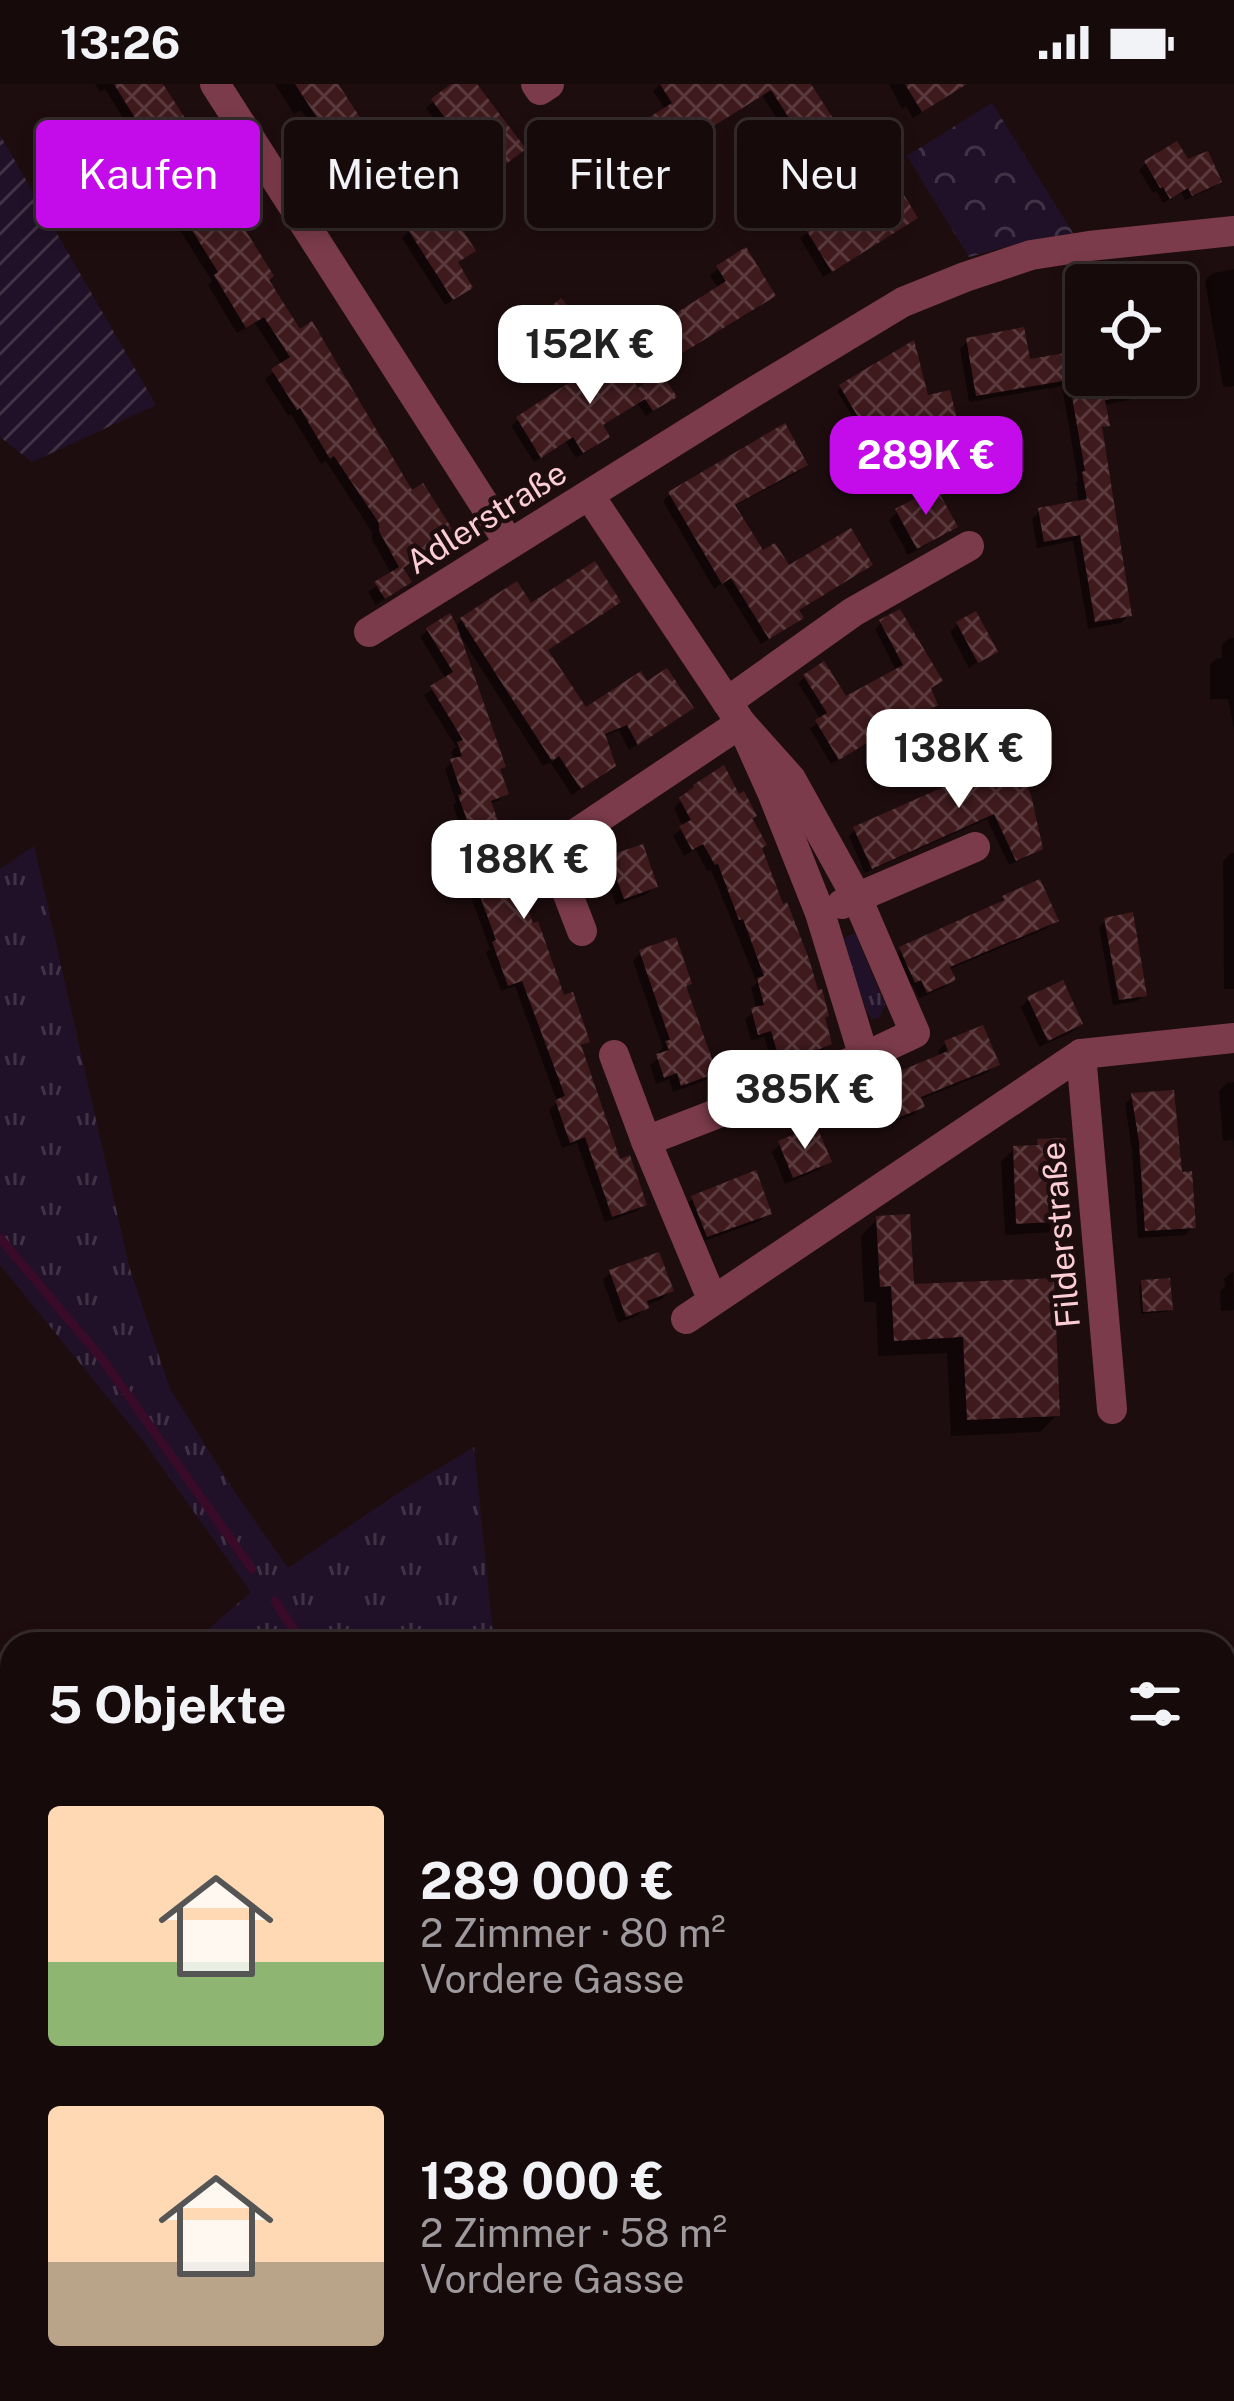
<!DOCTYPE html>
<html lang="de">
<meta charset="utf-8">
<style>
:root{--surface:#160a0b;--page:#231819;--text:#f1f3f6;--muted:#9e9a9d;--line:#352b2c;--accent:#c30ce9}
body{margin:0;font-family:"Public Sans",sans-serif;background:var(--page);color:var(--text);height:100vh;display:flex;flex-direction:column;font-size:45px;white-space:nowrap}
*{box-sizing:border-box;margin:0}
p{font-size:39px;color:var(--muted)}
.icon{flex:none;width:66px;height:66px;fill:none;stroke:currentColor;stroke-width:2;stroke-linecap:round;stroke-linejoin:round}
.map{position:relative;flex:1;overflow:hidden}
.panel{position:absolute;left:0px;top:1548px;width:1236px;height:771px;display:flex;flex-direction:column;background:var(--surface);border-radius:36px 36px 0 0;box-shadow:0 6px 18px #0003,0 0 0 3px var(--line)}
.panel>*{flex:none}
.top-card{position:absolute;left:36px;top:36px;width:1164px;height:108px;display:flex;gap:24px}
.tools{position:absolute;left:1065px;top:180px;display:grid;gap:24px}
.tools a{display:grid;place-items:center;width:132px;height:132px;border-radius:12px;background:var(--surface);box-shadow:0 6px 18px #0003,0 0 0 3px var(--line);font-size:60px}
.price{position:absolute;translate:-50% -102px;padding:0 27px;border-radius:24px;background:#fff;color:#222;font-size:39px;line-height:78px;filter:drop-shadow(0 3px 6px #0008)}
.price::after{content:'';position:absolute;left:50%;top:72px;width:36px;height:27px;margin-left:-18px;background:inherit;clip-path:polygon(0 0,100% 0,50% 100%)}
.price.selected{background:var(--accent);color:#fff}
ul{padding:0;list-style:none}
li{display:flex;align-items:center;gap:36px;height:300px;padding:0 48px}
li span{display:grid;place-items:center;flex:none;width:336px;height:240px;border-radius:12px;color:#555}
li>.icon{margin-inline-start:auto}
span .icon{width:144px;height:144px;fill:#fffc;stroke-width:1}
li b{font-size:51px}
h2{display:flex;justify-content:space-between;align-items:center;height:144px;padding:0 48px;font-size:51px}
.chip{padding:0 42px;border-radius:12px;background:var(--surface);box-shadow:0 6px 18px #0003,0 0 0 3px var(--line);font-size:42px;line-height:108px}
.chip.selected{background:var(--accent);color:#fff}
.status{display:flex;justify-content:space-between;align-items:center;height:84px;padding:0 60px;background:var(--surface);direction:ltr}
.status svg{height:33px;fill:currentColor}
.map>svg:first-child{display:block}
.grass{fill:url(#grass-tufts)}
.park{fill:url(#park-crowns)}
.garden{fill:url(#garden-furrows)}
.shadow{fill:#0007}
.lines{fill:none;stroke-linecap:round;stroke-linejoin:round}
.stream{stroke:#390b28;stroke-width:9}
.building{fill:url(#building-cross-hatch)}
.minor{stroke:#7b3b4a;stroke-width:30}
.labels{text-anchor:middle;dominant-baseline:central;stroke-width:9;stroke-linejoin:round;paint-order:stroke}
.street-label{font-size:33px;fill:#fccdd4;stroke:#1e0d0f}
</style>
<div class="status"><b>13:26</b><svg viewBox="0 0 49 12"><path d="M0 12V9h3v3zM5 12V6h3v6zM10 12V3h3v9zM15 12V0h3v12zM26 1h20v11H26zM47 4h2v5h-2z"/></svg></div>
<div class="map">
<svg width="1234" height="2317" viewBox="0 0 1234 2317">
<defs>
<pattern id="grass-tufts" width="24" height="20" patternUnits="userSpaceOnUse" patternTransform="scale(3)"><rect width="24" height="20" fill="#211128"/><path d="M3 7l-1-3M5 7V3M7 7l1-3M15 17l-1-3M17 17v-4M19 17l1-3" fill="none" stroke="#423246"/></pattern>
<pattern id="park-crowns" width="20" height="18" patternUnits="userSpaceOnUse" patternTransform="scale(3)"><rect width="20" height="18" fill="#211128"/><path d="M2 6a3 3 0 1 1 6 0M12 15a3 3 0 1 1 6 0" fill="none" stroke="#423246"/></pattern>
<pattern id="garden-furrows" width="10" height="10" patternUnits="userSpaceOnUse" patternTransform="scale(3)"><rect width="10" height="10" fill="#211128"/><path d="M-1 1l2-2M0 10L10 0M9 11l2-2" fill="none" stroke="#423246"/></pattern>
<pattern id="building-cross-hatch" width="8" height="8" patternUnits="userSpaceOnUse" patternTransform="scale(3)"><rect width="8" height="8" fill="#3e1a1d"/><path d="M0 0l8 8M0 8l8-8" fill="none" stroke="#5b3a3d"/></pattern>
</defs>
<rect width="100%" height="100%" fill="#1e0d0f"/>
<!-- grass -->
<g class="grass">
<path d="M34 762 129 1182 170 1305 236 1410 288 1484 403 1406 474 1363 494 1560H192L251 1508 144 1358 0 1181V785Z"/>
<path d="M855 849 885 921 879 934 872 935 867 928 842 855Z"/>
<path d="M12 1716V1960L0 1947V1726Z"/>
<path d="M170 2307H650L639 2317H180Z"/>
<path d="M745 2307H1013L1017 2317H734Z"/>
</g>
<!-- park -->
<path class="park" d="M992 19 1073 149 1031 156 969 173 907 72Z"/>
<!-- garden -->
<path class="garden" d="M0 51 156 321 32 378 0 353Z"/>
<!-- shadow -->
<g class="shadow">
<path d="M95 0H159L189 62 299 249 311 241 400 485 408 498 376 521 368 508 392 491 372 456V448L326 377 321 380 291 330 288 332 265 295 282 281 255 239 237 249 208 201 212 197 164 121 178 110 150 65 144 68 105 5 100 8Z"/>
<path d="M275 0H336L392 81 408 128 383 143 360 102 357 104 346 87 342 89 301 26 294 30Z"/>
<path d="M456 0H474L515 72 481 98 426 24Z"/>
<path d="M660 0H807L874 104 907 140 823 193 800 154 837 128 762 11 664 72 673 86 626 117 594 66 602 59 628 51 666 27 653 7Z"/>
<path d="M889 0H952L947 12 913 34 906 22 902 25Z"/>
<path d="M538 69 570 78 546 92 535 73Z"/>
<path d="M1187 79 1219 97 1212 104 1185 116 1181 108 1163 119 1156 107 1153 109 1139 86 1146 80Z"/>
<path d="M409 147 455 180 469 203 462 211 445 221 402 154Z"/>
<path d="M718 184 773 211 765 219 672 276 655 250 719 205 710 192Z"/>
<path d="M1234 185V346V302L1223 303 1205 197 1213 189Z"/>
<path d="M1154 189 1156 201H1125L1128 194Z"/>
<path d="M968 257 1028 279 1086 269V291H1157L1129 316 1103 321 1106 341 1099 348 1129 531 1121 539 1088 545 1073 457 1037 464 1032 435 1040 427 1079 420 1076 399 1078 396 1062 302 969 318 960 265Z"/>
<path d="M841 303 926 314 964 398 937 411 954 442 946 450 908 471 889 436 897 428 939 405 910 352 889 364 877 358 870 361 837 307Z"/>
<path d="M638 308 666 319 646 332 637 319 600 343 599 359 576 374 566 358 534 378 511 342 518 335Z"/>
<path d="M805 381 798 388 733 423 762 471 788 485 869 481 862 488 796 527 793 540 761 560 723 499 714 505 663 417 670 410Z"/>
<path d="M462 536 545 567 585 627 682 632 629 666 619 646 603 653 604 689 572 711 550 678 543 682 461 553 503 682 498 688 505 710 498 717 489 720 531 843 562 915 587 957 579 965 619 1079 644 1120 637 1127 605 1138 577 1059 562 1064 549 1026 557 1018 515 902 501 907 486 868 490 865 456 773 468 764 453 721 456 718 445 685 454 676 451 668 456 663 424 611 446 595 420 553 428 546 455 543Z"/>
<path d="M881 539 939 597 929 605 935 620 928 627 897 644 896 641 831 680 810 645 821 636 798 599 805 593 845 616 897 588 875 545Z"/>
<path d="M958 540 994 567 969 584 950 548Z"/>
<path d="M1229 554H1234V646L1228 615H1210V581L1217 574H1222V561Z"/>
<path d="M974 677 1039 764 1033 770 1009 781 987 735 865 789 849 752 855 746 942 707 940 701 946 695Z"/>
<path d="M681 716 749 735 823 934 829 959 821 967 774 986 764 953 751 957 745 935 757 926 751 904 757 899 711 786 707 787 695 765 684 772 673 752 683 743 674 724Z"/>
<path d="M1231 769H1234V905H1224L1223 777Z"/>
<path d="M610 775 655 802 647 810 616 821 602 783Z"/>
<path d="M1003 814 1055 837 1047 844 948 886 953 895 945 903 919 914 913 901 907 904 893 873 901 865 995 823Z"/>
<path d="M1105 837 1144 911 1137 917 1113 921 1099 843Z"/>
<path d="M641 868 689 900 684 904 714 988 706 996 673 1008 669 995 656 1000 650 981 661 972 659 968 663 964 633 877Z"/>
<path d="M1029 915 1080 940 1072 948 1039 963 1021 923Z"/>
<path d="M946 959 996 980 988 988 919 1016 922 1022 914 1030 882 1043 867 1009 875 1001 940 974 938 967Z"/>
<path d="M1234 998V1070L1233 1056 1223 1057 1219 1007 1227 999Z"/>
<path d="M1133 1012 1179 1091 1193 1142 1185 1151 1138 1154 1132 1067 1125 1020Z"/>
<path d="M1039 1058 1067 1136 1054 1148 1005 1151 1001 1078 1014 1065H1032Z"/>
<path d="M780 1060 828 1077 820 1085 785 1100 772 1068Z"/>
<path d="M693 1114 768 1129 760 1137 699 1159 685 1122Z"/>
<path d="M877 1135 911 1203 1057 1331 1040 1348 951 1352 947 1269 878 1272 876 1218H864L861 1152Z"/>
<path d="M1233 1187 1234 1226 1221 1227 1220 1207 1225 1202 1224 1195Z"/>
<path d="M611 1188 670 1207 662 1215 645 1221 646 1223 638 1231 618 1239 603 1196Z"/>
<path d="M1142 1199 1170 1225 1166 1228 1141 1230 1139 1202Z"/>
</g>
<g class="lines">
<!-- stream -->
<g class="stream">
<path d="M0 1154 103 1276 252 1485"/>
<path d="M275 1517 303 1560"/>
<path d="M0 1971 12 1984"/>
<path d="M371 2307 383 2317"/>
<path d="M705 2307 708 2313"/>
</g>
</g>
<!-- building -->
<g class="building">
<path d="M114 0H163L199 56 191 60 274 192 269 196 300 245 312 237 412 406 423 399 454 448 403 484 412 498 385 515 374 498 399 483 379 447V439L334 372 330 375 300 324 297 326 271 285 290 273 264 233 246 244 214 191 218 188 170 111 185 102 158 59 153 63Z"/>
<path d="M295 0H338L371 50 379 45 400 77 395 80 419 121 392 138 368 98 365 99 354 82 350 84Z"/>
<path d="M451 0H477L526 65 489 93 431 15Z"/>
<path d="M660 0H811L875 100 891 90 918 134 832 188 805 144 844 120 771 6 667 71 676 86 634 112 600 57 626 41 629 46 672 19Z"/>
<path d="M905 0H967L922 28Z"/>
<path d="M563 52 577 75 550 91 536 67Z"/>
<path d="M1177 57 1188 75 1208 67 1222 98 1192 112 1188 104 1170 115 1163 103 1160 104 1144 77Z"/>
<path d="M446 120 476 167 458 178 473 204 453 216 407 144Z"/>
<path d="M746 163 776 212 681 270 661 239 726 197 716 182Z"/>
<path d="M561 214 581 238 551 245 547 226Z"/>
<path d="M1024 243 1030 275 1082 266 1086 291H1172L1173 304 1105 316 1110 342 1102 343 1132 532 1095 538 1080 451 1044 458 1038 424 1087 415 1082 388 1085 387 1069 296 976 312 966 254Z"/>
<path d="M914 256 928 311 950 306 971 395 945 408 914 351 894 363 882 356 874 360 839 301Z"/>
<path d="M615 269 638 304 661 289 677 313 653 327 645 315 603 341 610 353 583 369 573 353 541 374 516 333Z"/>
<path d="M785 339 808 381 735 421 763 466 775 459 789 481 851 444 873 481 799 526 804 534 769 555 731 494 722 500 668 408Z"/>
<path d="M936 403 958 443 917 465 895 425Z"/>
<path d="M595 477 621 518 548 566 586 623 641 587 647 597 667 584 694 624 638 661 627 641 605 650 616 682 581 705 559 672 552 677 460 534 517 497 531 519Z"/>
<path d="M900 525 943 597 931 604 938 621 904 639 903 637 839 676 815 636 827 629 803 591 824 577 846 612 903 581 879 536Z"/>
<path d="M976 527 998 568 978 579 956 538Z"/>
<path d="M450 529 457 542 506 683 500 685 509 710 491 717 533 839 538 837 564 911 573 908 590 958 581 961 620 1075 630 1071 647 1121 612 1133 585 1053 570 1059 555 1016 565 1012 522 897 508 902 492 858 496 856 462 763 475 758 458 711 462 710 450 675 462 672 457 658 463 656 430 602 453 588 426 544Z"/>
<path d="M1008 659 1031 711 1043 765 1016 777 994 730 872 785 853 743 948 701 944 692 974 679 972 675Z"/>
<path d="M724 681 739 710 744 707 757 732 752 734 767 761 762 764 783 820 787 818 809 875 818 906 822 905 829 932 825 933 832 960 781 981 771 947 758 951 754 936 751 924 764 921 757 894 764 892 743 835 739 836 718 780 715 781 703 760 692 766 679 742 691 736 679 714 694 703 693 701Z"/>
<path d="M643 760 658 803 624 815 608 772Z"/>
<path d="M1040 795 1059 837 950 883 956 896 927 909 921 896 915 899 899 863 1004 816 1002 812Z"/>
<path d="M1133 828 1147 912 1119 916 1104 834Z"/>
<path d="M676 853 692 900 686 902 717 989 681 1002 677 989 664 994 656 970 669 966 665 957 670 956 639 866Z"/>
<path d="M1063 896 1083 940 1048 957 1027 913Z"/>
<path d="M983 941 1000 981 921 1013 925 1023 890 1037 874 998 948 967 944 957Z"/>
<path d="M1174 1006 1182 1088 1192 1087 1196 1144 1145 1147 1139 1058 1131 1009Z"/>
<path d="M816 1041 832 1078 793 1094 778 1057Z"/>
<path d="M1066 1054 1070 1137 1016 1140 1013 1062 1038 1061 1037 1055Z"/>
<path d="M756 1086 772 1130 707 1153 691 1112Z"/>
<path d="M910 1130 914 1200 1054 1194 1060 1332 967 1336 963 1253 894 1257 891 1202 880 1203 876 1132Z"/>
<path d="M659 1168 674 1207 647 1217 649 1224 626 1233 609 1186Z"/>
<path d="M1170 1194 1173 1226 1143 1228 1141 1196Z"/>
</g>
<g class="lines">
<!-- minor -->
<g class="minor">
<path d="M215 0 509 459"/>
<path d="M536 0 540 6 549 0"/>
<path d="M589 411 741 639 772 708 820 829 864 973 646 1057"/>
<path d="M369 548 747 312 903 218 965 193 1031 171 1089 162 1234 147"/>
<path d="M727 618 853 528 969 462"/>
<path d="M842 820 975 763"/>
<path d="M582 847 551 766 741 639 791 695 857 814 915 949 864 973"/>
<path d="M1081 970 1112 1325"/>
<path d="M614 971 646 1057 707 1203"/>
<path d="M686 1235 1081 970 1234 954"/>
</g>
</g>
<g class="labels">
<!-- street labels -->
<g class="street-label">
<text transform="translate(486 433) rotate(-32)">Adlerstraße</text>
<text transform="translate(1060 1151) rotate(-95)">Filderstraße</text>
</g>
</g>
</svg>
<div class="tools">
<a><svg class="icon" aria-label="locate" viewBox="0 0 24 24"><circle cx="12" cy="12" r="6"/><path d="M12 2v4M12 18v4M2 12h4M18 12h4"/></svg></a>
</div>
<b class="price" style="left:590px;top:323px">152K €</b>
<b class="price selected" style="left:926px;top:434px">289K €</b>
<b class="price" style="left:959px;top:727px">138K €</b>
<b class="price" style="left:524px;top:838px">188K €</b>
<b class="price" style="left:805px;top:1068px">385K €</b>
<div class="top-card">
<a class="chip selected">Kaufen</a>
<a class="chip">Mieten</a>
<a class="chip">Filter</a>
<a class="chip">Neu</a>
</div>
<section class="panel">
<h2>5 Objekte<svg class="icon" aria-label="filters" viewBox="0 0 24 24"><path d="M4 7h16M4 17h16"/><circle cx="9" cy="7" r="2"/><circle cx="15" cy="17" r="2"/></svg></h2>
<ul>
<li><span style="background:linear-gradient(#ffd9b3 65%,#8fb573 0)"><svg class="icon" aria-label="home" viewBox="0 0 24 24"><path d="M3 11l9-7 9 7M6 9v11h12V9"/></svg></span><div><b>289 000 €</b><p>2 Zimmer · 80 m²</p><p>Vordere Gasse</p></div></li>
<li><span style="background:linear-gradient(#ffd9b3 65%,#b9a48a 0)"><svg class="icon" aria-label="home" viewBox="0 0 24 24"><path d="M3 11l9-7 9 7M6 9v11h12V9"/></svg></span><div><b>138 000 €</b><p>2 Zimmer · 58 m²</p><p>Vordere Gasse</p></div></li>
</ul>
</section>
</div>
